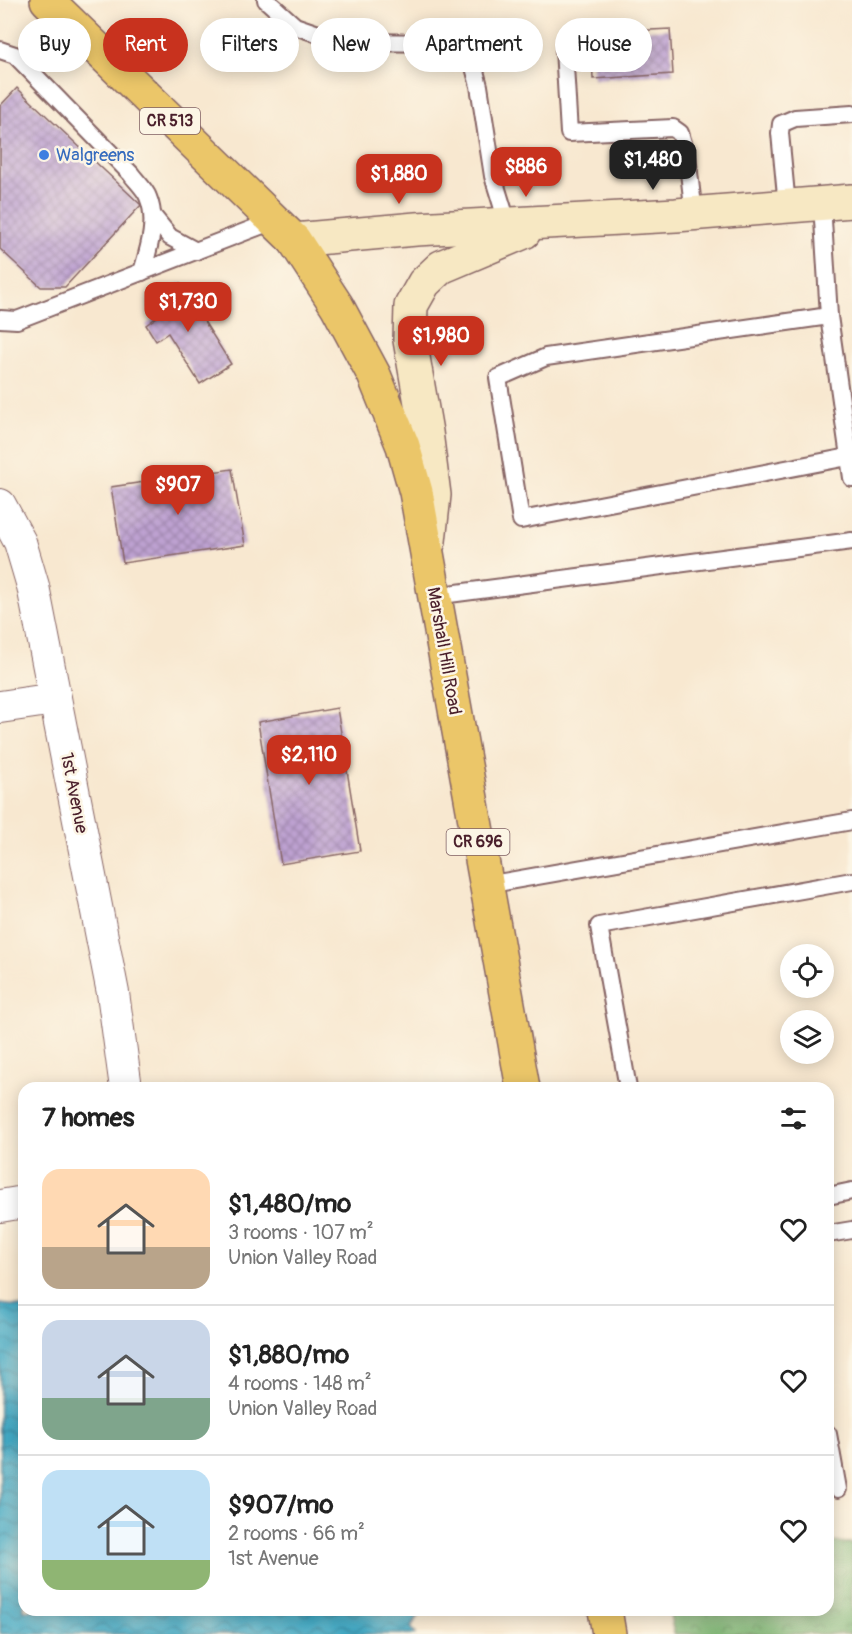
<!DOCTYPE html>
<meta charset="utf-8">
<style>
:root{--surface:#fff;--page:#f6f6f6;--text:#222;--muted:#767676;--line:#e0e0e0;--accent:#c8321e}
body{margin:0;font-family:Pangolin,sans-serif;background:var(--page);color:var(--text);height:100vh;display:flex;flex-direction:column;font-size:22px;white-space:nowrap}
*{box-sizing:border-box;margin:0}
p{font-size:20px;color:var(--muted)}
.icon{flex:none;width:33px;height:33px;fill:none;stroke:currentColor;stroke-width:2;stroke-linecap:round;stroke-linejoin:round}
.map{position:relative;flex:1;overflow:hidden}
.sheet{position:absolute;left:18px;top:1082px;width:816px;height:534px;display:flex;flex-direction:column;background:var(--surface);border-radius:18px;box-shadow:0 3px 15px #0003}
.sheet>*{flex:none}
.hud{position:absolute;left:18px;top:18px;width:816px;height:54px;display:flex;gap:12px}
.buttons{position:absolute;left:780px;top:944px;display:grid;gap:12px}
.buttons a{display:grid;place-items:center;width:54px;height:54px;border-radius:50%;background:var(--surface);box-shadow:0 3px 15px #0003;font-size:30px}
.price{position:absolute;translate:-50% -51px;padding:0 14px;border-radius:12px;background:var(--accent);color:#fff;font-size:20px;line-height:39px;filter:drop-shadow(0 2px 3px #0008)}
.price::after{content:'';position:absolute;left:50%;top:36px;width:18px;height:14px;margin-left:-9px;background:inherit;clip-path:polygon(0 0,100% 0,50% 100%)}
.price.active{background:#222;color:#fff}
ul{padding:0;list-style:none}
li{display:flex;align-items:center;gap:18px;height:150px;padding:0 24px}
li+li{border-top:2px solid var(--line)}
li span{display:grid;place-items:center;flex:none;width:168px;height:120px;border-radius:18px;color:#555}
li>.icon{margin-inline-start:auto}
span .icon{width:72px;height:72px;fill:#fffc;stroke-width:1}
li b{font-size:26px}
h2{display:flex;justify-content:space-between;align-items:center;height:72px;padding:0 24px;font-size:26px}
.chip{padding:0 21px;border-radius:27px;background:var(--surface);box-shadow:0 3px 15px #0003;font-size:21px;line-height:54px}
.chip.active{background:var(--accent);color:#fff}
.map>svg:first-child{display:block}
.forest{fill:url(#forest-crowns);stroke:#62684d;stroke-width:1.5}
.water{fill:url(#water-waves);stroke:#466477;stroke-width:1.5}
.building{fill:url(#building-cross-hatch)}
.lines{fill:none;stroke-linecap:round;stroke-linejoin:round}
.service-casing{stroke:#876565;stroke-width:20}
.minor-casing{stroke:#876565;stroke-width:34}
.secondary-casing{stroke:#876565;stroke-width:36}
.primary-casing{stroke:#876565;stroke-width:36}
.service{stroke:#fff;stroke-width:16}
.minor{stroke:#fff;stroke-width:32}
.secondary{stroke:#f7e8c3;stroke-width:33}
.primary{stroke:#ebc669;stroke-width:33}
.shop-dot{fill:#3f7fe0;stroke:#fcf5e5;stroke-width:2}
.labels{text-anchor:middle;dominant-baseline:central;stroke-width:5;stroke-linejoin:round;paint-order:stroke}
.shield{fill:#fcf5e5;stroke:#7f5f63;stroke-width:1.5}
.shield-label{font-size:16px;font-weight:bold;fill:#4a1f2b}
.shop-label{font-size:18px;fill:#366cbe;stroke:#fcf5e5;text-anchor:start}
.street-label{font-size:18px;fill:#4a1f2b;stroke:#fcf5e5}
</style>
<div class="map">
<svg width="852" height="1634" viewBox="0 0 852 1634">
<defs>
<pattern id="forest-crowns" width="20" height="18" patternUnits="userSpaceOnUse" patternTransform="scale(1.5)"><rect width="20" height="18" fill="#79b16f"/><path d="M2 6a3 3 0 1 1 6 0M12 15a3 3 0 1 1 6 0" fill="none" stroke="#658f5b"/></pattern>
<pattern id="water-waves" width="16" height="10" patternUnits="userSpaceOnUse" patternTransform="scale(1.5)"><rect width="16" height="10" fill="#43a8c3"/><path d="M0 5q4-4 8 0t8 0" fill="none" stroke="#3a889f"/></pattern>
<pattern id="building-cross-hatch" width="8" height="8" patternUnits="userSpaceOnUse" patternTransform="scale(1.5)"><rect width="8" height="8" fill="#bea2d1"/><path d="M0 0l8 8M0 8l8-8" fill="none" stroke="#9c83aa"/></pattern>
</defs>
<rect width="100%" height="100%" fill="#fcf5e5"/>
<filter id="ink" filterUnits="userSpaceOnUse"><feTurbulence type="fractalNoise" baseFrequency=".0167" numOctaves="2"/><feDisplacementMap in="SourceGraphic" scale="12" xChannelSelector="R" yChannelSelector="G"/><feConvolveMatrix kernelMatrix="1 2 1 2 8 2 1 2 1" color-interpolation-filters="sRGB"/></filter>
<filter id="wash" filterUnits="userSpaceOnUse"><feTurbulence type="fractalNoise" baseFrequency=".008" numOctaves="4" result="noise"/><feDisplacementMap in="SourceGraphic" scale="24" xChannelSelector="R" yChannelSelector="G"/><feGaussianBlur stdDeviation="1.35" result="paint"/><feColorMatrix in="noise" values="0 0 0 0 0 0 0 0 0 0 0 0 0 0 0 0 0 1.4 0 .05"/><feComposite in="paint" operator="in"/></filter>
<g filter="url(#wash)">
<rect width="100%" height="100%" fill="#f8e8d0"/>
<!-- forest -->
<path class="forest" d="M828 1542 852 1543V1634H674L669 1610H828Z"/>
<!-- water -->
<path class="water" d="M0 1304 24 1307V1610H422L411 1627 416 1634H0Z"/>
<g id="blocks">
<!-- building -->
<g class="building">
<path d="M670 29 673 74 593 79 591 33Z"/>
<path d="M17 88 141 205 65 287H41L0 249V106Z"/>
<path d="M180 283 231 364 200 384 168 333 156 341 146 325 157 317 148 304Z"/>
<path d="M232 469 245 545 123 563 111 487Z"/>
<path d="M337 708 360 851 281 864 258 722Z"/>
</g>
</g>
</g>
<g filter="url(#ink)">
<use href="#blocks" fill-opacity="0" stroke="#876565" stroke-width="1.5"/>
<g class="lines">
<defs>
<g id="service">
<path d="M266 0 295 26 342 42 451 43 470 52 479 86 493 176 508 225V229"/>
<path d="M564 49 569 133 673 128 680 133 687 156 694 214"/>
<path d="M0 50 15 55 131 174C136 181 145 189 148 197 158 221 149 248 142 272"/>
<path d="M822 204 829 316 852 478"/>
<path d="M787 206 780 133 781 124 795 118 852 114"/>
<path d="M153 216 170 237 196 251"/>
<path d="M829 316 546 357 498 378 521 520 848 457"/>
<path d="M0 319 17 320 273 221"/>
<path d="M434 596 852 541"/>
<path d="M486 885 852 821"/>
<path d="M628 1088 599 926 852 881"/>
<path d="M828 1196 852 1191"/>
<path d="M828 1234 852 1230"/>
<path d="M828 1434 838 1489"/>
</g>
<g id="minor">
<path d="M0 505 20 542 33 586 113 993 126 1088"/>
<path d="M0 707 55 699"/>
<path d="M0 1206 24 1202"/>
</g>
<g id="secondary">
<path d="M294 240 416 229 676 215 852 201"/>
<path d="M429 541 434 495 426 432 410 340 411 306 424 283 441 267 524 232"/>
</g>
<g id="primary">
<path d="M47 0 294 240 337 306 374 375 403 446 416 492 523 1088"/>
<path d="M605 1610 609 1634"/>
</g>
</defs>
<!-- service casing -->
<use href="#service" class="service-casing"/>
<!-- minor casing -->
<use href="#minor" class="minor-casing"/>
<!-- secondary casing -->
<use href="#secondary" class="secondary-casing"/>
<!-- primary casing -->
<use href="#primary" class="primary-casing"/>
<!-- service -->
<use href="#service" class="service"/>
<!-- minor -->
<use href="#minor" class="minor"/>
<!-- secondary -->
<use href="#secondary" class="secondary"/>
<!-- primary -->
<use href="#primary" class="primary"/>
</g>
</g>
<!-- markers -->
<circle class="shop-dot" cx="44" cy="155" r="6"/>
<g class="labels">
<!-- shield labels -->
<g class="shield">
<rect x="140" y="108" width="60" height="26" rx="4.5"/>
<rect x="446.5" y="829" width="63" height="26" rx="4.5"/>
</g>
<g class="shield-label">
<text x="170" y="121">CR 513</text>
<text x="478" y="842">CR 696</text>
</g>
<!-- shop labels -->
<g class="shop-label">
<text x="56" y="155">Walgreens</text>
</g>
<!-- street labels -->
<g class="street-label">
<text transform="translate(444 651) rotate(80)">Marshall Hill Road</text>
<text transform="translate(74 793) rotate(79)">1st Avenue</text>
</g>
</g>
</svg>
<div class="buttons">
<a><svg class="icon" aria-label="locate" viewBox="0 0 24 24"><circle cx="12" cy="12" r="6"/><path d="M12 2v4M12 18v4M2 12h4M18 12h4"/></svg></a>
<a><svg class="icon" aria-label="layers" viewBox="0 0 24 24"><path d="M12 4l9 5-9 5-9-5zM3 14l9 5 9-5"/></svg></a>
</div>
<b class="price active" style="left:653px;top:191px">$1,480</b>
<b class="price" style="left:526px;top:198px">$886</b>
<b class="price" style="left:399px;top:205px">$1,880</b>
<b class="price" style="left:188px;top:333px">$1,730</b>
<b class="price" style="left:441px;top:367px">$1,980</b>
<b class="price" style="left:178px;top:516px">$907</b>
<b class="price" style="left:309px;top:786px">$2,110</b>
<div class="hud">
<a class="chip">Buy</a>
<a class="chip active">Rent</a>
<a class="chip">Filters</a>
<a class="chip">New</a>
<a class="chip">Apartment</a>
<a class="chip">House</a>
</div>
<section class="sheet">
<h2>7 homes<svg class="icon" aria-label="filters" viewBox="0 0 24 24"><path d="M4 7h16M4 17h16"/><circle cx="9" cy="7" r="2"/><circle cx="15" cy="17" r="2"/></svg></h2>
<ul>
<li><span style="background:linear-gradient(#ffd9b3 65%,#b9a48a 0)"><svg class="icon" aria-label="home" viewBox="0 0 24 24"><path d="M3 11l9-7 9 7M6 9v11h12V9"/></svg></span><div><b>$1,480/mo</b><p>3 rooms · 107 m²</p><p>Union Valley Road</p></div><svg class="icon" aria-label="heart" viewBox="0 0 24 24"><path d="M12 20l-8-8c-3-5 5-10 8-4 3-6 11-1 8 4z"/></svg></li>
<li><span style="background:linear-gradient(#c9d6e8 65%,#7fa58c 0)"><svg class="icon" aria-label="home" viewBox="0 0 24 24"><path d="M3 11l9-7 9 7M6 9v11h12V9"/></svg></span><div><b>$1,880/mo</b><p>4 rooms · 148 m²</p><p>Union Valley Road</p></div><svg class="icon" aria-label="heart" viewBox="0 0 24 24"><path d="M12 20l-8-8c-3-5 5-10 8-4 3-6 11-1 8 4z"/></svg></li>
<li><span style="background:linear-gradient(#bfe0f5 75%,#8fb573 0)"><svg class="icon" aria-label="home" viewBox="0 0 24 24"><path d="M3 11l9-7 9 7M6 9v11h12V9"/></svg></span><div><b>$907/mo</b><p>2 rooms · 66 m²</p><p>1st Avenue</p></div><svg class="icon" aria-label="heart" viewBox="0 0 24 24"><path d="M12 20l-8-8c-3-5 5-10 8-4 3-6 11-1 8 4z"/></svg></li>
</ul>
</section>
</div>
